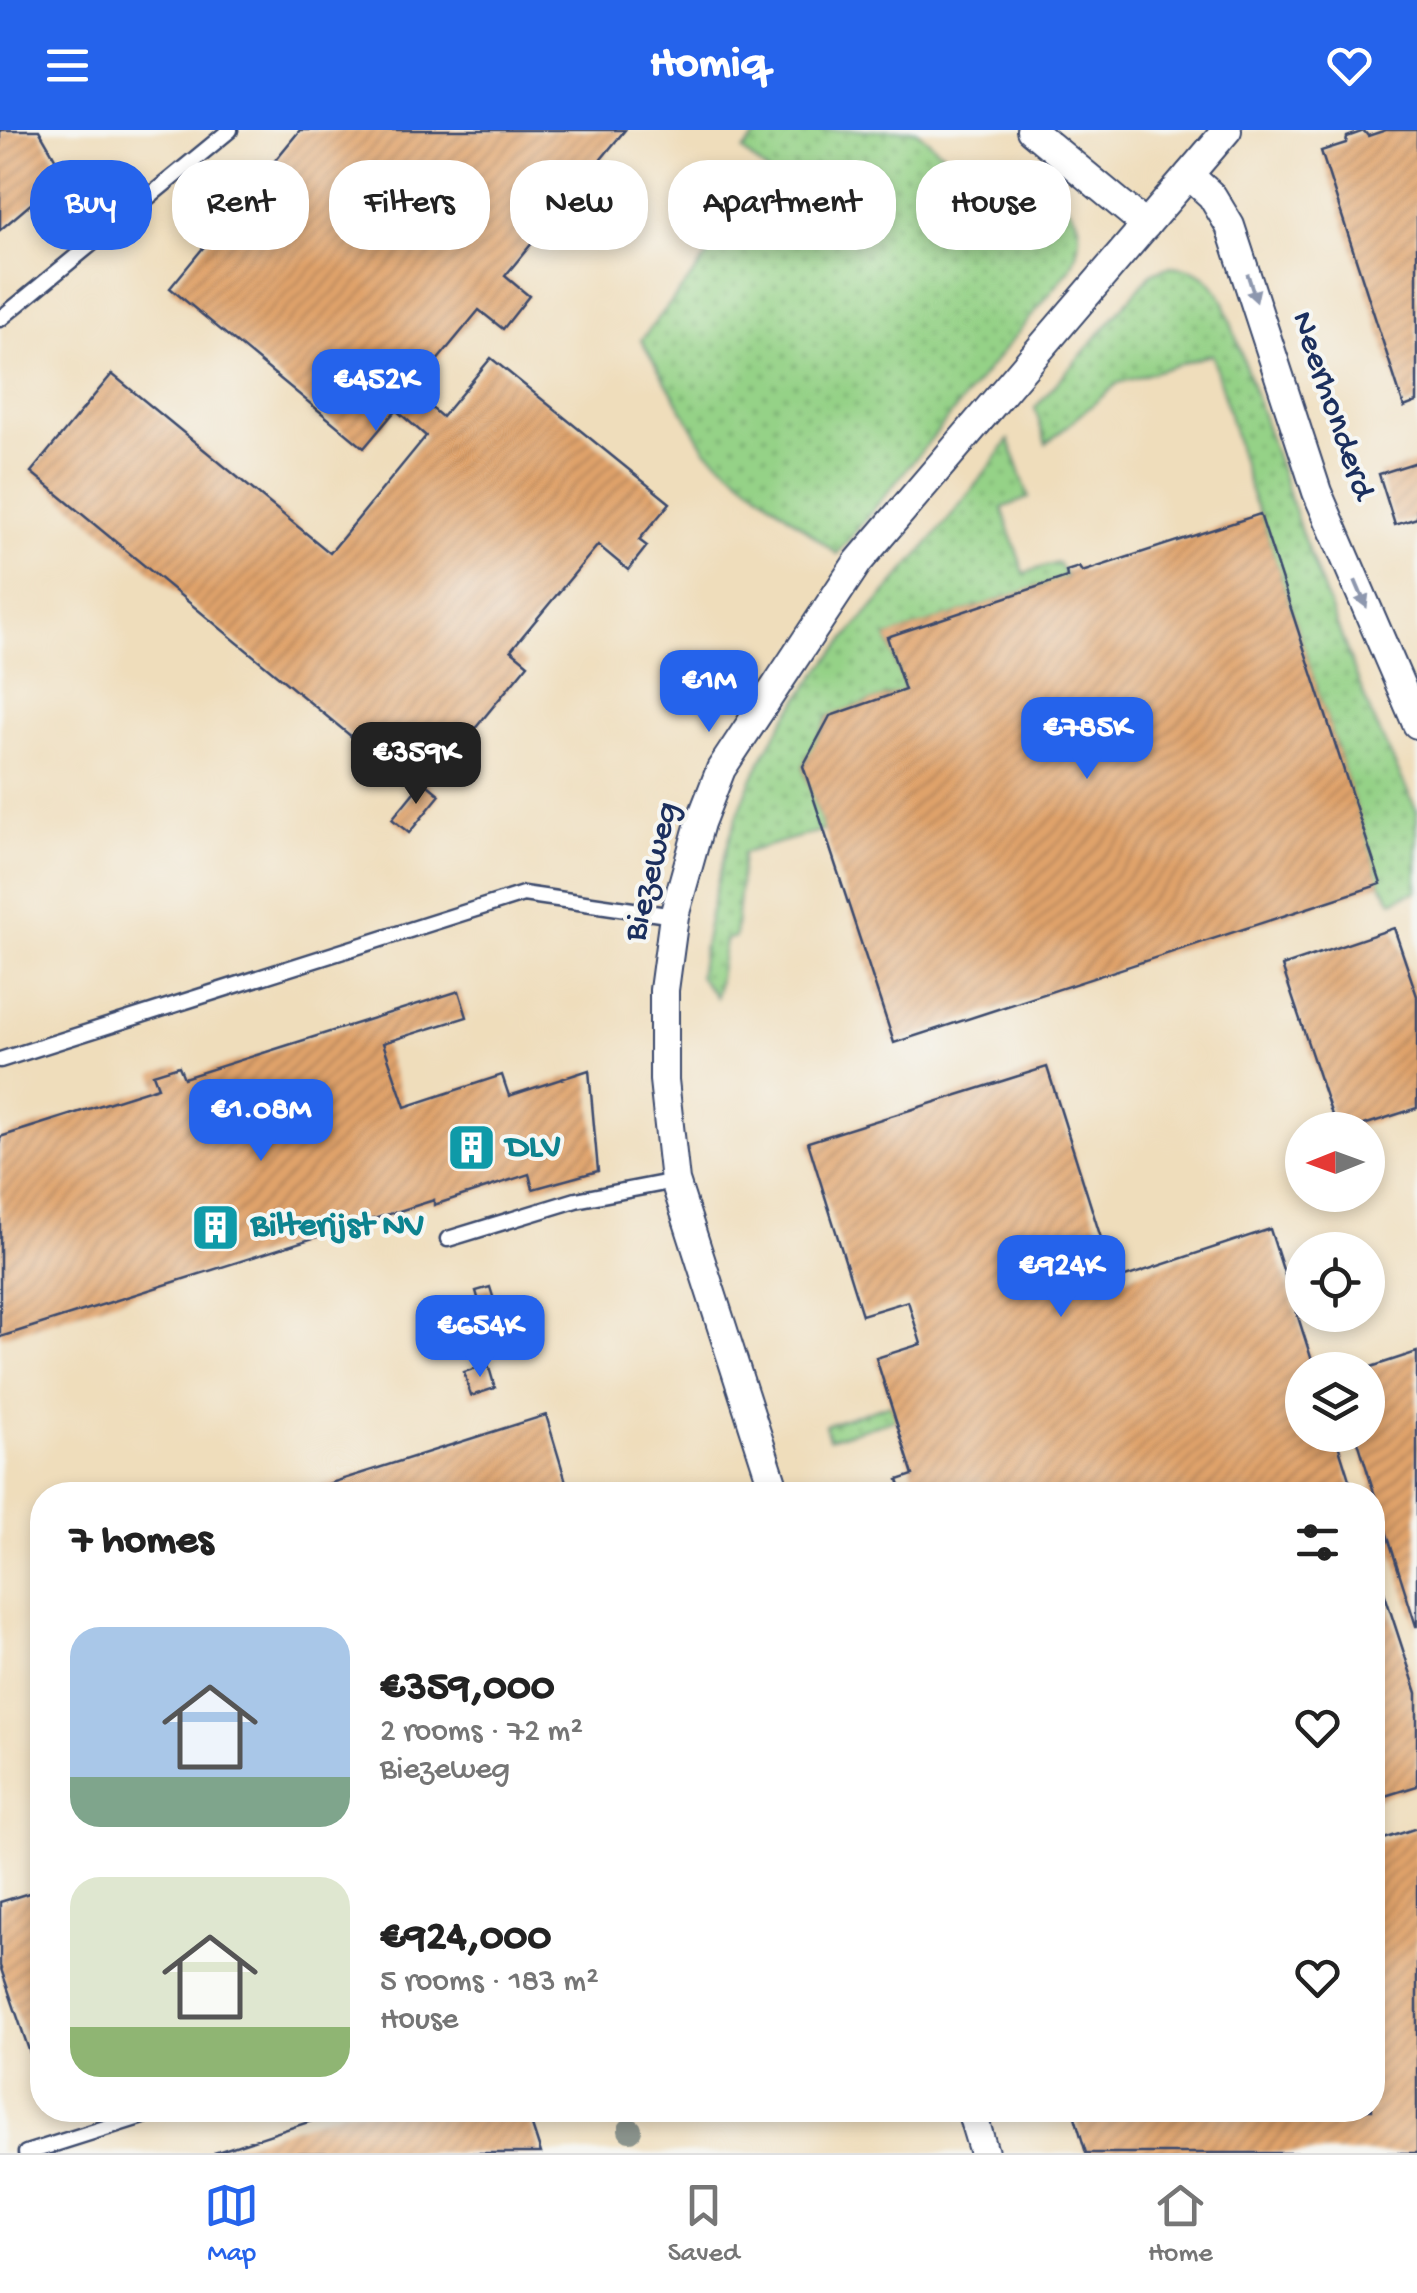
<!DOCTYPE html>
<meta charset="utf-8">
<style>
:root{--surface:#fff;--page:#f6f6f6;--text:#222;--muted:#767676;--line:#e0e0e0;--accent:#2563eb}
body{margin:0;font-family:"Gochi Hand",sans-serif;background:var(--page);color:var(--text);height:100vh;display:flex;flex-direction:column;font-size:38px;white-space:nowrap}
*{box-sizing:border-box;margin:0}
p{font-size:32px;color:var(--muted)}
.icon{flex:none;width:55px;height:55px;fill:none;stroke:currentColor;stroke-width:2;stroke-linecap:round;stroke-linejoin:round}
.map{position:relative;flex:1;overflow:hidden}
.details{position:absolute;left:30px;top:1352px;width:1355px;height:640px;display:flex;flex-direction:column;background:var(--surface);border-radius:40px;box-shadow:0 5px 15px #0003}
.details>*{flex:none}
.banner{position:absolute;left:30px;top:30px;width:1358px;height:90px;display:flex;gap:20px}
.needle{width:65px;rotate:269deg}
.controls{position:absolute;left:1285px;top:982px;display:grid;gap:20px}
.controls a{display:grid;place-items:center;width:100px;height:100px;border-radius:50%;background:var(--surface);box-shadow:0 5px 15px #0003;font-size:50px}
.price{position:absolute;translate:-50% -85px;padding:0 22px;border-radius:20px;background:var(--accent);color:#fff;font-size:32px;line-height:65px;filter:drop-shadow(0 2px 5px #0008)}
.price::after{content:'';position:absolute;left:50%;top:60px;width:30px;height:22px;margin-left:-15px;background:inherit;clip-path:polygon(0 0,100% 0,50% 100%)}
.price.on{background:#222;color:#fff}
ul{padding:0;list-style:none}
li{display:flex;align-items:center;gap:30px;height:250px;padding:0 40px}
li span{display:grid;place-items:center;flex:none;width:280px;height:200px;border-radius:30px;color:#555}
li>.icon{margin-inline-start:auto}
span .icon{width:120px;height:120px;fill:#fffc;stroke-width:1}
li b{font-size:42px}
h2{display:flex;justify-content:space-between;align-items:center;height:120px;padding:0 40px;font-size:42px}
.chip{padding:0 35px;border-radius:40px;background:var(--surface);box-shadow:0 5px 15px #0003;font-size:35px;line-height:90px}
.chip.on{background:var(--accent);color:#fff}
header{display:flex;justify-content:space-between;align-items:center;height:130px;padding:0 40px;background:var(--accent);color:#fff;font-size:45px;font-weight:800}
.tabs{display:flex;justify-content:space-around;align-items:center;height:140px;border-top:2px solid var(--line);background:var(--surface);font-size:28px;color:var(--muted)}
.tabs a{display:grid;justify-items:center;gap:5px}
.tabs .on{color:var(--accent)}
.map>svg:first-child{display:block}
.grass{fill:url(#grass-dots);stroke:#588072;stroke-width:2.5}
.building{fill:url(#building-hatch)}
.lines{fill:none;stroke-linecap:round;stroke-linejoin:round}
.service-casing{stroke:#3b496c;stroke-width:19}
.minor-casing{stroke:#3b496c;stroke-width:32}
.service{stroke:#fff;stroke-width:14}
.minor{stroke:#fff;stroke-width:28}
.tree{fill:#8b948d}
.oneway{fill:#8d97ae}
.labels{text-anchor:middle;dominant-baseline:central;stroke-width:8;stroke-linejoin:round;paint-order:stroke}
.street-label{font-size:35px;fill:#1b2f5e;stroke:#f6f6f2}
.culture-label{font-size:35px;font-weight:bold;fill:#0d838f;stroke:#f6f6f2;text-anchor:start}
</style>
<header><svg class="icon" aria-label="menu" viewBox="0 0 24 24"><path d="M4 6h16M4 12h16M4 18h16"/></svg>Homiq<svg class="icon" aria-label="heart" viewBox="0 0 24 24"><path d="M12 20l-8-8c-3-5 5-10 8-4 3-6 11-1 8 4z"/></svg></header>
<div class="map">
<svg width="1417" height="2023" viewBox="0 0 1417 2023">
<defs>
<pattern id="grass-dots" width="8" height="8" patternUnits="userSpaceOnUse" patternTransform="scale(2.5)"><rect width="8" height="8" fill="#95d287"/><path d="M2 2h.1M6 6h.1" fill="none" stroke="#79ab72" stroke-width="1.8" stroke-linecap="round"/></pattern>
<pattern id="building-hatch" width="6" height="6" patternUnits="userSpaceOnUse" patternTransform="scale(2.5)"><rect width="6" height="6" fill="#e0a36b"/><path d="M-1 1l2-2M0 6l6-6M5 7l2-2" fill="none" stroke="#b5855b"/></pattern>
</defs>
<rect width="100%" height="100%" fill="#f6f6f2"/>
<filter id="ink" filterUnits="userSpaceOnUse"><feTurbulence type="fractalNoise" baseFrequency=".01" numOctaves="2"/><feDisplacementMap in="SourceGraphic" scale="20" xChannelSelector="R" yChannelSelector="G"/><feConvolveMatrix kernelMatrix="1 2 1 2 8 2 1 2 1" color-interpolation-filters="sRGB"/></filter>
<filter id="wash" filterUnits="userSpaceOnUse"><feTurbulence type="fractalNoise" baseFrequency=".0048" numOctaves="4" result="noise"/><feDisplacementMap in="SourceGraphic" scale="40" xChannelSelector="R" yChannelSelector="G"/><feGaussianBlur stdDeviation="2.25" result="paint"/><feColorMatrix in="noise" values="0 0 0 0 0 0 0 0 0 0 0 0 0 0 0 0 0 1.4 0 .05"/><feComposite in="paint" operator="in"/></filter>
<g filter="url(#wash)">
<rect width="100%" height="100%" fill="#efddbb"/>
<!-- grass -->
<g class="grass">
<path d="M762 0H916L1010 81 1037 50C1073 77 1092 93 1070 139L837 424 706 320 641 210 772 46 743 21Z"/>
<path d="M1171 136C1200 138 1211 148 1224 172L1302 404 1371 584 1417 681V761L1392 771 1381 754 1260 384 1253 370 1212 224 1118 253 1046 314 1035 278 1152 143Z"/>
<path d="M1009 310 1029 368 1002 378 1024 443 1058 433 1067 447 887 507 905 560 829 586 803 636 824 700 743 723 735 807 725 810 716 867 699 846C711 769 729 690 766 621 802 554 861 492 910 435 945 395 978 353 1009 310Z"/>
<path d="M891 1274 896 1289 829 1309 825 1295Z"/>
</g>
<g id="blocks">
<!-- building -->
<g class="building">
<path d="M0 0H39L65 45 0 100Z"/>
<path d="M300 0H625L505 146 529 166 503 199 479 180 412 261 442 287 491 228 670 373 639 410 647 416 628 440 598 415 511 520 528 534 451 628 434 614 404 650 31 342 112 244 330 423 426 306 396 280 364 318 170 158Z"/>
<path d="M1386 0H1417V272L1404 277 1321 21 1346 13 1347 7 1364 1 1368 6Z"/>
<path d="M1417 332V388L1395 395 1379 344Z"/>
<path d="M1260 384 1381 754 894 913 803 636 830 586 905 560 887 507 1067 447 1066 441 1079 437 1082 442Z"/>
<path d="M423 651 440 665 409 703 392 689Z"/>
<path d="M1394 798 1417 866V978L1348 1000H1337L1282 836Z"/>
<path d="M459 861 467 887 383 913 405 977 502 945 509 966 589 940 598 1041 533 1059 529 1044 434 1075V1070L0 1207V1007L158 957 153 944 179 936 184 948Z"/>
<path d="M1047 937 1101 1108 1091 1112 1104 1154 1270 1099 1315 1240H1302V1305H1335L1354 1365H903L898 1350 913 1345 876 1228 921 1214 908 1171 862 1185 808 1012Z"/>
<path d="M490 1157 499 1186 485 1191 476 1161Z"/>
<path d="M1417 1222V1496H1416L1356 1305H1368V1238Z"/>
<path d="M488 1234 495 1258 471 1266 464 1242Z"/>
<path d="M546 1285 570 1365H297L296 1364Z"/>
<path d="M1372 1425 1417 1563V1656L1372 1670Z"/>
<path d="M1417 1698V2023H1086L1073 1980H1372V1713Z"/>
<path d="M42 1759V1958L0 1836V1772Z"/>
<path d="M345 1980H527L541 2023H214Z"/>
</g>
</g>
</g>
<g filter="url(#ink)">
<use href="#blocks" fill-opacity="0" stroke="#3b496c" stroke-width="2.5"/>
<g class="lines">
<defs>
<g id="service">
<path d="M0 189 230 0"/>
<path d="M0 930 523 764 674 786"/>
<path d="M448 1109 576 1070 675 1051"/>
<path d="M26 2023 162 1980"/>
</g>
<g id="minor">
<path d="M1031 0 1146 95"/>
<path d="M1189 45 1212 66 1230 96 1317 362 1417 594"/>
<path d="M776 1365 675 1051 664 950V860L674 786 700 693 721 639 858 432 1227 0"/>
<path d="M971 1980 984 2023"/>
</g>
</defs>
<!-- service casing -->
<use href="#service" class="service-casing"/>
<!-- minor casing -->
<use href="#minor" class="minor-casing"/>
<!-- service -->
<use href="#service" class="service"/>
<!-- minor -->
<use href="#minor" class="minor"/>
</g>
<!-- trees -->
<circle class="tree" cx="630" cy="2000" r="12"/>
<!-- one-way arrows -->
<defs><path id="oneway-solid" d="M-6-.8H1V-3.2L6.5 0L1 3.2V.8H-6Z" transform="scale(2.5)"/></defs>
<g class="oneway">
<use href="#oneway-solid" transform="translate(1252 158) rotate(72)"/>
<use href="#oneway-solid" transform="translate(1361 464) rotate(67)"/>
</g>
</g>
<!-- icons -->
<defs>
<symbol id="building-square" viewBox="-11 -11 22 22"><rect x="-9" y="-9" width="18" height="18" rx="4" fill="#0f9aa8" stroke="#f6f6f2"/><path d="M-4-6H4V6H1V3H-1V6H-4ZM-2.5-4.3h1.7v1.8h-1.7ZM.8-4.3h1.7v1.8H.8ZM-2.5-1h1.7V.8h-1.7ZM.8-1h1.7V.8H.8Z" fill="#fff"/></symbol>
</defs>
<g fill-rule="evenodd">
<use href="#building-square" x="444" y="990" width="55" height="55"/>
<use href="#building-square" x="188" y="1070" width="55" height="55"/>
</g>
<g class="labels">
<!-- street labels -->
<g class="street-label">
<text transform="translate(1331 276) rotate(71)">Neerhonderd</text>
<text transform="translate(653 742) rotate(-76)">Biezeweg</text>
</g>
<!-- culture labels -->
<g class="culture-label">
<text x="506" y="1018">DLV</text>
<text x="251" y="1097">Bilterijst NV</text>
</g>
</g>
</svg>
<div class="controls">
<a><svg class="needle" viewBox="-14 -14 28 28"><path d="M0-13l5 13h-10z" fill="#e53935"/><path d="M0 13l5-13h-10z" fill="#767676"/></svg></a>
<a><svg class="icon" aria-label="locate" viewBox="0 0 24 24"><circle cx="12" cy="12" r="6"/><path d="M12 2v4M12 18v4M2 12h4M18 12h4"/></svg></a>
<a><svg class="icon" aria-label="layers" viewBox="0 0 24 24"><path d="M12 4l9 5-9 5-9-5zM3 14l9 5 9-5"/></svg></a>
</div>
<b class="price" style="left:376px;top:304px">€452K</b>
<b class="price" style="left:709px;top:605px">€1M</b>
<b class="price" style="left:1087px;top:652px">€785K</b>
<b class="price on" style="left:416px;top:677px">€359K</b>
<b class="price" style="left:261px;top:1034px">€1.08M</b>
<b class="price" style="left:1061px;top:1190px">€924K</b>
<b class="price" style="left:480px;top:1250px">€654K</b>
<div class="banner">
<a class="chip on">Buy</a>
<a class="chip">Rent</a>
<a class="chip">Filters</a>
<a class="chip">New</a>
<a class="chip">Apartment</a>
<a class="chip">House</a>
</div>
<section class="details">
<h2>7 homes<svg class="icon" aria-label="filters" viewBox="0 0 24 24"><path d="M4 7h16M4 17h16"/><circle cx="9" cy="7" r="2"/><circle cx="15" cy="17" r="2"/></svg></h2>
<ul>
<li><span style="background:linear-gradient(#a9c7e8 75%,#7fa58c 0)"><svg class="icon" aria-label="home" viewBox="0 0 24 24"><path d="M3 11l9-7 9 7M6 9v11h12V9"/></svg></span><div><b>€359,000</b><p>2 rooms · 72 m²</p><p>Biezeweg</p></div><svg class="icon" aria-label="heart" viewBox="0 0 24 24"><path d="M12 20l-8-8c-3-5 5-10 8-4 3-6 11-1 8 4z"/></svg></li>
<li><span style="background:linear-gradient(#dfe7d0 75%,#8fb573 0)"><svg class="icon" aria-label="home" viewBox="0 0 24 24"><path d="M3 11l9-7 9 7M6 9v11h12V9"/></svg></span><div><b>€924,000</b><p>5 rooms · 183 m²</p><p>House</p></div><svg class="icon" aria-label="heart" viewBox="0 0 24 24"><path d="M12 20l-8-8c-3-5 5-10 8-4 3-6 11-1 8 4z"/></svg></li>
</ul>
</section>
</div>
<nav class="tabs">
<a class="on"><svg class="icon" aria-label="map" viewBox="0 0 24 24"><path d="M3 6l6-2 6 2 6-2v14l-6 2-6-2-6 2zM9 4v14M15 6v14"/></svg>Map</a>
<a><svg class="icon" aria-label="saved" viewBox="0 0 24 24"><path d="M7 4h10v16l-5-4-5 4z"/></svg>Saved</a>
<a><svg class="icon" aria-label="home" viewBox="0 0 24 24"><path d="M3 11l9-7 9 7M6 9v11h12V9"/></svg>Home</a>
</nav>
